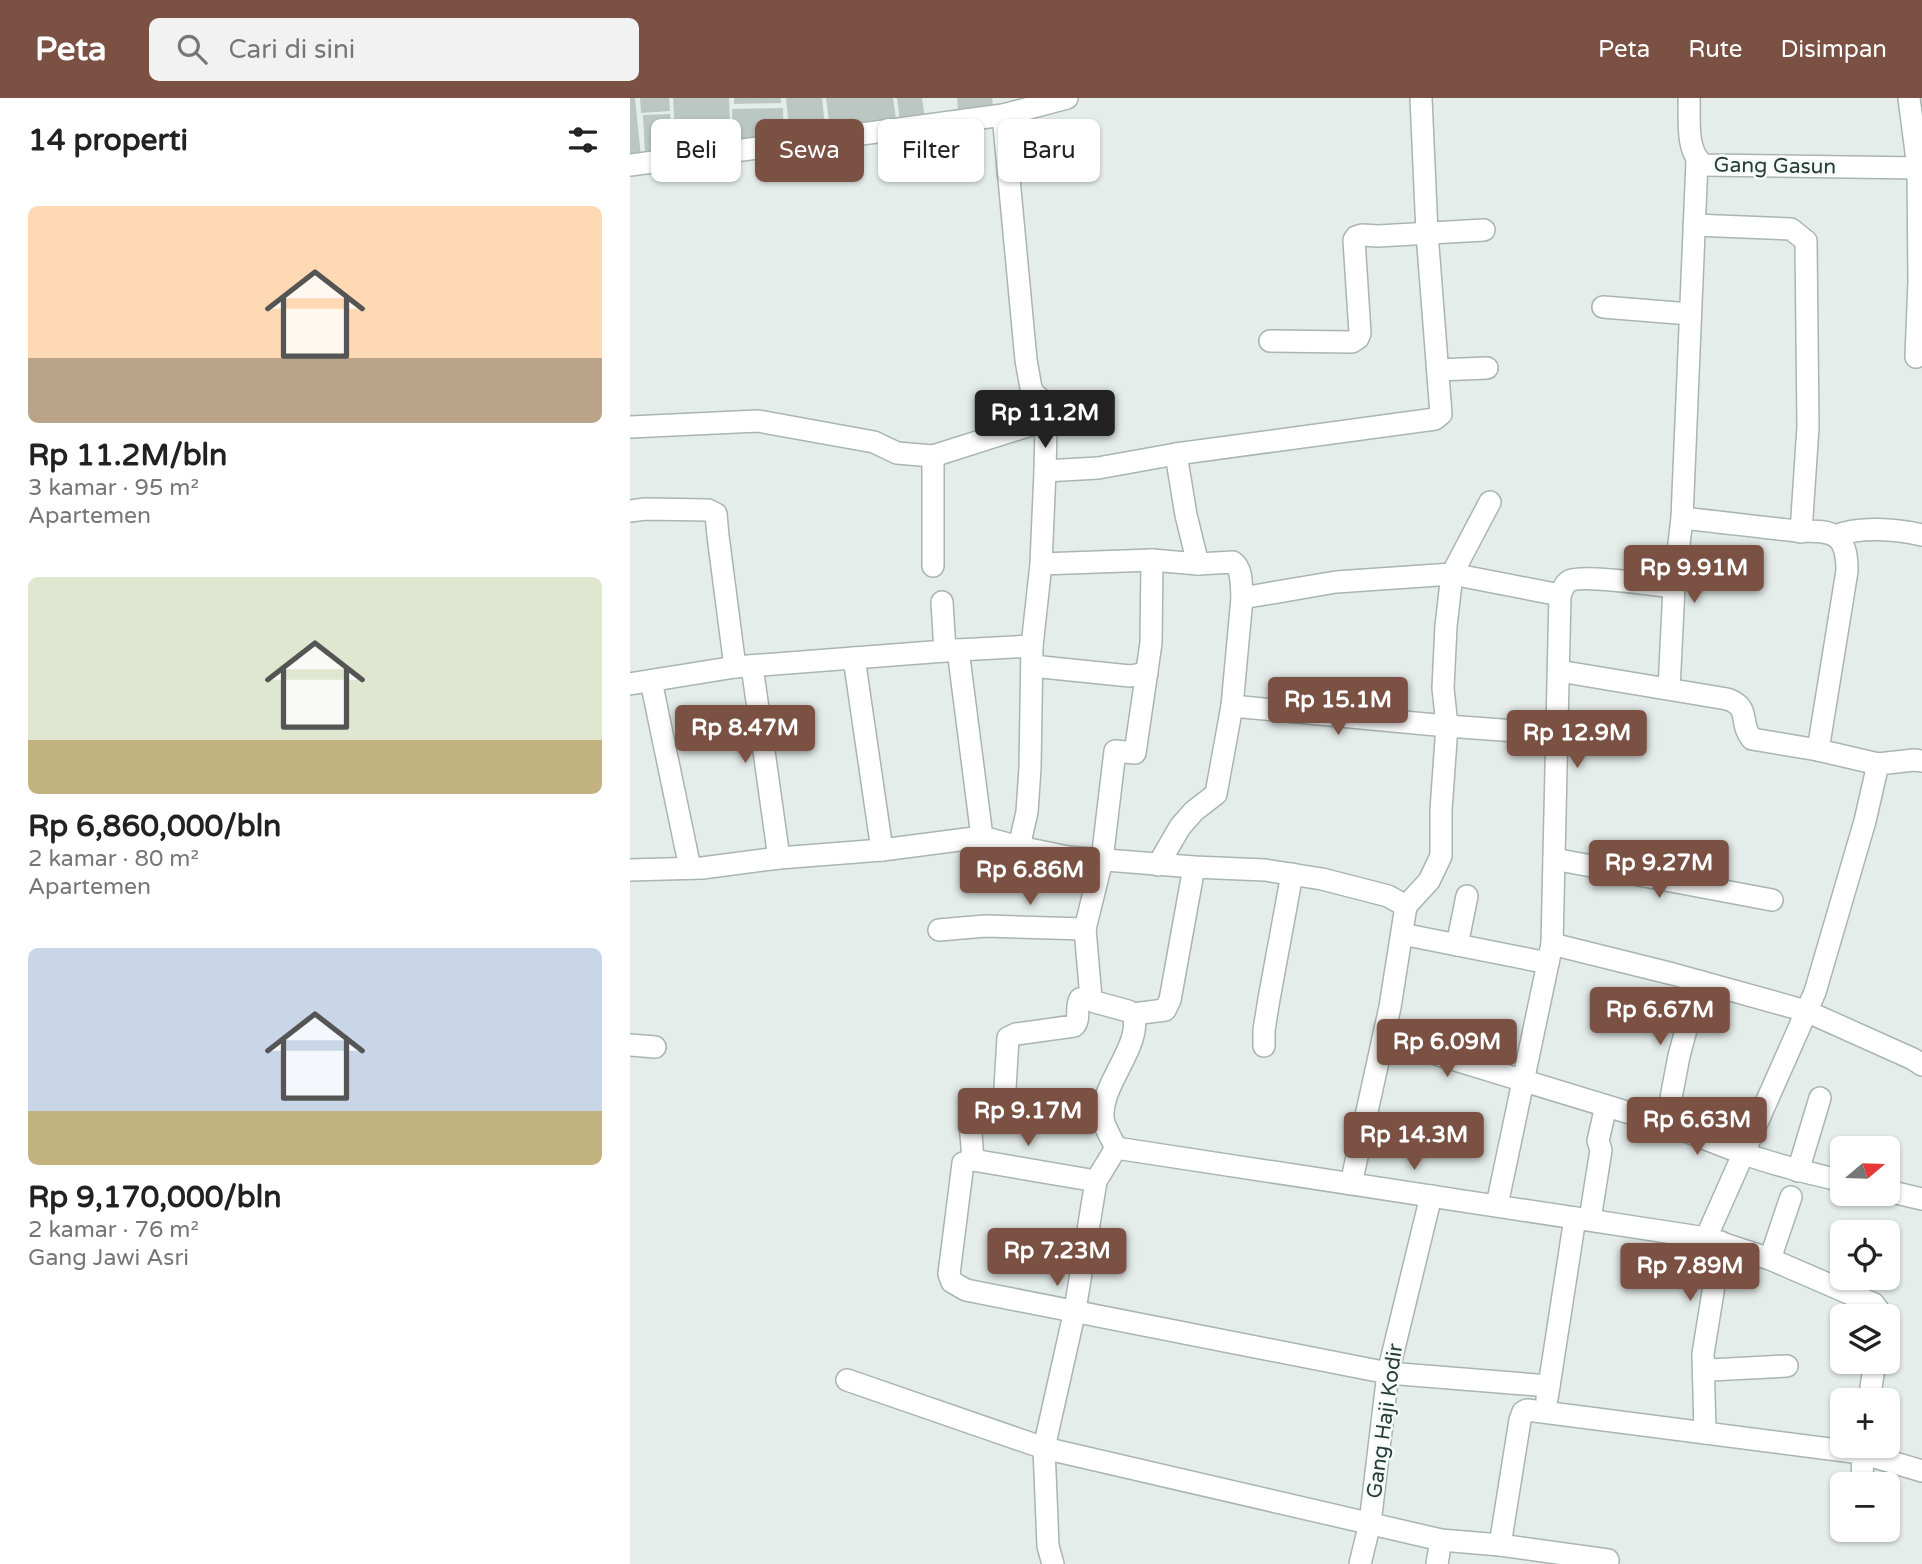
<!DOCTYPE html>
<html lang="id">
<meta charset="utf-8">
<style>
:root{--surface:#fff;--page:#f2f2f2;--text:#222;--muted:#767676;--accent:#7a5143}
body{margin:0;font-family:"Varela Round",sans-serif;background:var(--page);color:var(--text);height:100vh;display:flex;flex-direction:column;font-size:26px;white-space:nowrap}
*{box-sizing:border-box;margin:0}
p{font-size:23px;color:var(--muted)}
.icon{flex:none;width:38px;height:38px;fill:none;stroke:currentColor;stroke-width:2;stroke-linecap:round;stroke-linejoin:round}
.map{position:relative;flex:1;overflow:hidden}
.side{display:flex;flex-direction:column;background:var(--surface);width:630px}
.side>*{flex:none}
.hud{position:absolute;left:21px;top:21px;width:665px;height:63px;display:flex;gap:14px}
.needle{width:46px;rotate:71deg}
.fabs{position:absolute;left:1200px;top:1038px;display:grid;gap:14px}
.fabs a{display:grid;place-items:center;width:70px;height:70px;border-radius:10px;background:var(--surface);box-shadow:0 2px 5px #0004;font-size:35px}
.price{position:absolute;translate:-50% -60px;padding:0 16px;border-radius:7px;background:var(--accent);color:#fff;font-size:23px;line-height:46px;filter:drop-shadow(0 2px 4px #0008)}
.price::after{content:'';position:absolute;left:50%;top:42px;width:21px;height:16px;margin-left:-10px;background:inherit;clip-path:polygon(0 0,100% 0,50% 100%)}
.price.active{background:#222;color:#fff}
ul{padding:0;list-style:none}
li{display:grid;align-content:center;gap:14px;height:371px;padding:0 28px}
li span{display:grid;place-items:center;height:217px;border-radius:10px;color:#555}
li>.icon{margin-inline-start:auto}
span .icon{width:126px;height:126px;fill:#fffc;stroke-width:1}
li b{font-size:30px}
h2{display:flex;justify-content:space-between;align-items:center;height:84px;padding:0 28px;font-size:30px}
.pill{padding:0 24px;border-radius:10px;background:var(--surface);box-shadow:0 2px 5px #0004;font-size:24px;line-height:63px}
.pill.active{background:var(--accent);color:#fff}
header{display:flex;align-items:center;gap:42px;box-sizing:border-box;height:98px;padding:0 35px;background:var(--accent);color:#fff}
header strong{font-size:33px}
nav{display:flex;gap:38px;margin-inline-start:auto;font-size:24px}
.search{width:490px;height:63px;background:var(--page);display:flex;align-items:center;gap:18px;box-sizing:border-box;padding:0 24px;border-radius:10px;color:var(--muted);font-size:26px}
main{display:flex;flex:1;min-height:0}
.map>svg:first-child{display:block}
.building{fill:#bbc7c3}
.lines{fill:none;stroke-linecap:round;stroke-linejoin:round}
.minor-casing{stroke:#a8b5b1;stroke-width:24}
.tertiary-casing{stroke:#a8b5b1;stroke-width:24}
.minor{stroke:#fff;stroke-width:21}
.tertiary{stroke:#fff;stroke-width:21}
.labels{text-anchor:middle;dominant-baseline:central;stroke-width:5;stroke-linejoin:round;paint-order:stroke}
.street-label{font-size:21px;fill:#263d37;stroke:#f6faf8}
</style>
<header>
<strong>Peta</strong>
<div class="search"><svg class="icon" aria-label="search" viewBox="0 0 24 24"><circle cx="10" cy="10" r="6"/><path d="M15 15l6 6"/></svg>Cari di sini</div>
<nav><a>Peta</a><a>Rute</a><a>Disimpan</a></nav>
</header>
<main>
<section class="side">
<h2>14 properti<svg class="icon" aria-label="filters" viewBox="0 0 24 24"><path d="M4 7h16M4 17h16"/><circle cx="9" cy="7" r="2"/><circle cx="15" cy="17" r="2"/></svg></h2>
<ul>
<li><span style="background:linear-gradient(#ffd9b3 70%,#b9a48a 0)"><svg class="icon" aria-label="home" viewBox="0 0 24 24"><path d="M3 11l9-7 9 7M6 9v11h12V9"/></svg></span><div><b>Rp 11.2M/bln</b><p>3 kamar · 95 m²</p><p>Apartemen</p></div></li>
<li><span style="background:linear-gradient(#dfe7d0 75%,#c2b280 0)"><svg class="icon" aria-label="home" viewBox="0 0 24 24"><path d="M3 11l9-7 9 7M6 9v11h12V9"/></svg></span><div><b>Rp 6,860,000/bln</b><p>2 kamar · 80 m²</p><p>Apartemen</p></div></li>
<li><span style="background:linear-gradient(#c9d6e8 75%,#c2b280 0)"><svg class="icon" aria-label="home" viewBox="0 0 24 24"><path d="M3 11l9-7 9 7M6 9v11h12V9"/></svg></span><div><b>Rp 9,170,000/bln</b><p>2 kamar · 76 m²</p><p>Gang Jawi Asri</p></div></li>
</ul>
</section>
<div class="map">
<svg width="1292" height="1466" viewBox="0 0 1292 1466">
<rect width="100%" height="100%" fill="#e5edea"/>
<!-- building -->
<g class="building">
<path d="M0 0H5L11 59 0 60Z"/>
<path d="M10 0H39L40 13 11 15Z"/>
<path d="M43 0H99L101 51 46 53Z"/>
<path d="M104 0H151V5L104 6Z"/>
<path d="M156 0H192L196 38 160 41Z"/>
<path d="M196 0H263L267 28 201 38Z"/>
<path d="M267 0H292L295 20 270 24Z"/>
<path d="M327 0H362L363 8 328 12Z"/>
<path d="M153 10 154 44 103 46 102 11Z"/>
<path d="M40 16 43 57 15 59 13 17Z"/>
</g>
<g class="lines">
<defs>
<g id="minor">
<path d="M1059 0C1060 21 1055 54 1074 67L1288 70"/>
<path d="M1279 0 1288 70 1289 183 1286 259"/>
<path d="M373 17 396 262 401 290 404 296 413 303 416 313V329"/>
<path d="M1064 127 1161 131 1176 143 1178 329 1171 434"/>
<path d="M973 209 1060 216"/>
<path d="M640 243 722 244 728 240 730 235 724 142 726 139 732 137 748 138 854 132"/>
<path d="M808 272 857 270"/>
<path d="M0 329 128 323 244 344 267 355 303 358 410 324 416 329 415 373"/>
<path d="M546 356 556 417 568 466"/>
<path d="M303 358V468"/>
<path d="M860 404 822 476 930 497"/>
<path d="M0 413 15 411 78 412 86 416 88 438 105 569"/>
<path d="M1052 420C1091 424 1129 429 1167 433 1179 434 1194 431 1205 438 1216 445 1217 460 1217 473L1188 652 1248 666"/>
<path d="M1205 438C1230 428 1266 431 1292 437"/>
<path d="M411 466 522 462 568 466 603 464C613 471 611 488 612 500"/>
<path d="M312 504 315 553"/>
<path d="M328 552 352 739"/>
<path d="M224 560 252 752"/>
<path d="M122 568 149 760"/>
<path d="M402 568 500 578 517 575"/>
<path d="M929 573 1097 601C1122 609 1108 625 1122 641L1188 652"/>
<path d="M21 583 60 770"/>
<path d="M0 586 105 569 328 552 402 548"/>
<path d="M1039 591 1044 489 1052 420 1067 63"/>
<path d="M602 608 817 628 927 636"/>
<path d="M389 749 397 714 400 670 402 548 411 466 415 373 468 370 546 356 805 321 811 316 797 135 791 0"/>
<path d="M924 761 1142 802"/>
<path d="M528 767 550 729 564 713 586 696 602 608 612 500 706 484 822 476 816 528 813 590 817 628 811 712V758L799 783 776 808"/>
<path d="M0 772 72 770 149 760 252 752 352 739 389 749 438 759 564 769 635 772 692 781 758 798 776 808 760 909 721 1086"/>
<path d="M455 831 461 900 465 904 498 913 503 916 535 912 540 902 564 769"/>
<path d="M309 832 355 828 455 831 472 762 485 653 505 655 521 545 522 462"/>
<path d="M772 836 918 865"/>
<path d="M922 846 930 497C933 491 934 486 939 483 952 476 1025 487 1044 489"/>
<path d="M827 847 837 798"/>
<path d="M753 940 1036 1026C1062 1035 1087 1046 1112 1055 1145 1067 1179 1075 1213 1083"/>
<path d="M0 947 25 949"/>
<path d="M634 948V932L639 901 662 776"/>
<path d="M1036 1026 1049 958 1069 883"/>
<path d="M486 1050 1076 1140 1140 1161 1244 1206 1249 1213 1250 1218"/>
<path d="M486 1050C482 1042 477 1033 474 1025 465 991 514 948 503 916"/>
<path d="M343 1062 340 1023 343 1016C353 1012 368 1015 374 1007L378 940 386 936 444 928C451 921 445 909 450 901L461 900"/>
<path d="M1168 1073 1190 1000"/>
<path d="M466 1083 343 1062 333 1065 319 1176 322 1184 336 1192 758 1275 919 1288"/>
<path d="M1258 1093 1292 1101"/>
<path d="M867 1107 922 846 1043 876 1176 913 1283 961 1292 967"/>
<path d="M960 1121 971 1052 968 1043 976 1008"/>
<path d="M1076 1140 1185 894 1235 723 1248 666 1284 662 1292 663"/>
<path d="M1140 1161 1161 1099"/>
<path d="M1075 1266 1080 1272 1157 1268"/>
<path d="M217 1282 414 1350 811 1442 870 1447 978 1462"/>
<path d="M917 1301 945 1120"/>
<path d="M1239 1302 1245 1264"/>
<path d="M1075 1335 1073 1256 1091 1144"/>
<path d="M1232 1386 1233 1348"/>
<path d="M870 1447 890 1322 893 1314 897 1312 1231 1355 1292 1373"/>
<path d="M423 1466 418 1448 414 1350 445 1212 466 1083 486 1050"/>
<path d="M730 1466 740 1425 758 1275 801 1098"/>
<path d="M807 1466 811 1442"/>
</g>
<path id="tertiary" d="M0 67 373 17 437 0"/>
</defs>
<!-- minor casing -->
<use href="#minor" class="minor-casing"/>
<!-- tertiary casing -->
<use href="#tertiary" class="tertiary-casing"/>
<!-- minor -->
<use href="#minor" class="minor"/>
<!-- tertiary -->
<use href="#tertiary" class="tertiary"/>
</g>
<g class="labels">
<!-- street labels -->
<g class="street-label">
<text transform="translate(1145 68) rotate(1)">Gang Gasun</text>
<text transform="translate(755 1323) rotate(-82)">Gang Haji Kodir</text>
</g>
</g>
</svg>
<div class="fabs">
<a><svg class="needle" viewBox="-14 -14 28 28"><path d="M0-13l5 13h-10z" fill="#e53935"/><path d="M0 13l5-13h-10z" fill="#767676"/></svg></a>
<a><svg class="icon" aria-label="locate" viewBox="0 0 24 24"><circle cx="12" cy="12" r="6"/><path d="M12 2v4M12 18v4M2 12h4M18 12h4"/></svg></a>
<a><svg class="icon" aria-label="layers" viewBox="0 0 24 24"><path d="M12 4l9 5-9 5-9-5zM3 14l9 5 9-5"/></svg></a>
<a>+</a>
<a>−</a>
</div>
<b class="price active" style="left:415px;top:352px">Rp 11.2M</b>
<b class="price" style="left:1064px;top:507px">Rp 9.91M</b>
<b class="price" style="left:708px;top:639px">Rp 15.1M</b>
<b class="price" style="left:115px;top:667px">Rp 8.47M</b>
<b class="price" style="left:947px;top:672px">Rp 12.9M</b>
<b class="price" style="left:1029px;top:802px">Rp 9.27M</b>
<b class="price" style="left:400px;top:809px">Rp 6.86M</b>
<b class="price" style="left:1030px;top:949px">Rp 6.67M</b>
<b class="price" style="left:817px;top:981px">Rp 6.09M</b>
<b class="price" style="left:398px;top:1050px">Rp 9.17M</b>
<b class="price" style="left:1067px;top:1059px">Rp 6.63M</b>
<b class="price" style="left:784px;top:1074px">Rp 14.3M</b>
<b class="price" style="left:427px;top:1190px">Rp 7.23M</b>
<b class="price" style="left:1060px;top:1205px">Rp 7.89M</b>
<div class="hud">
<a class="pill">Beli</a>
<a class="pill active">Sewa</a>
<a class="pill">Filter</a>
<a class="pill">Baru</a>
</div>
</div>
</main>
